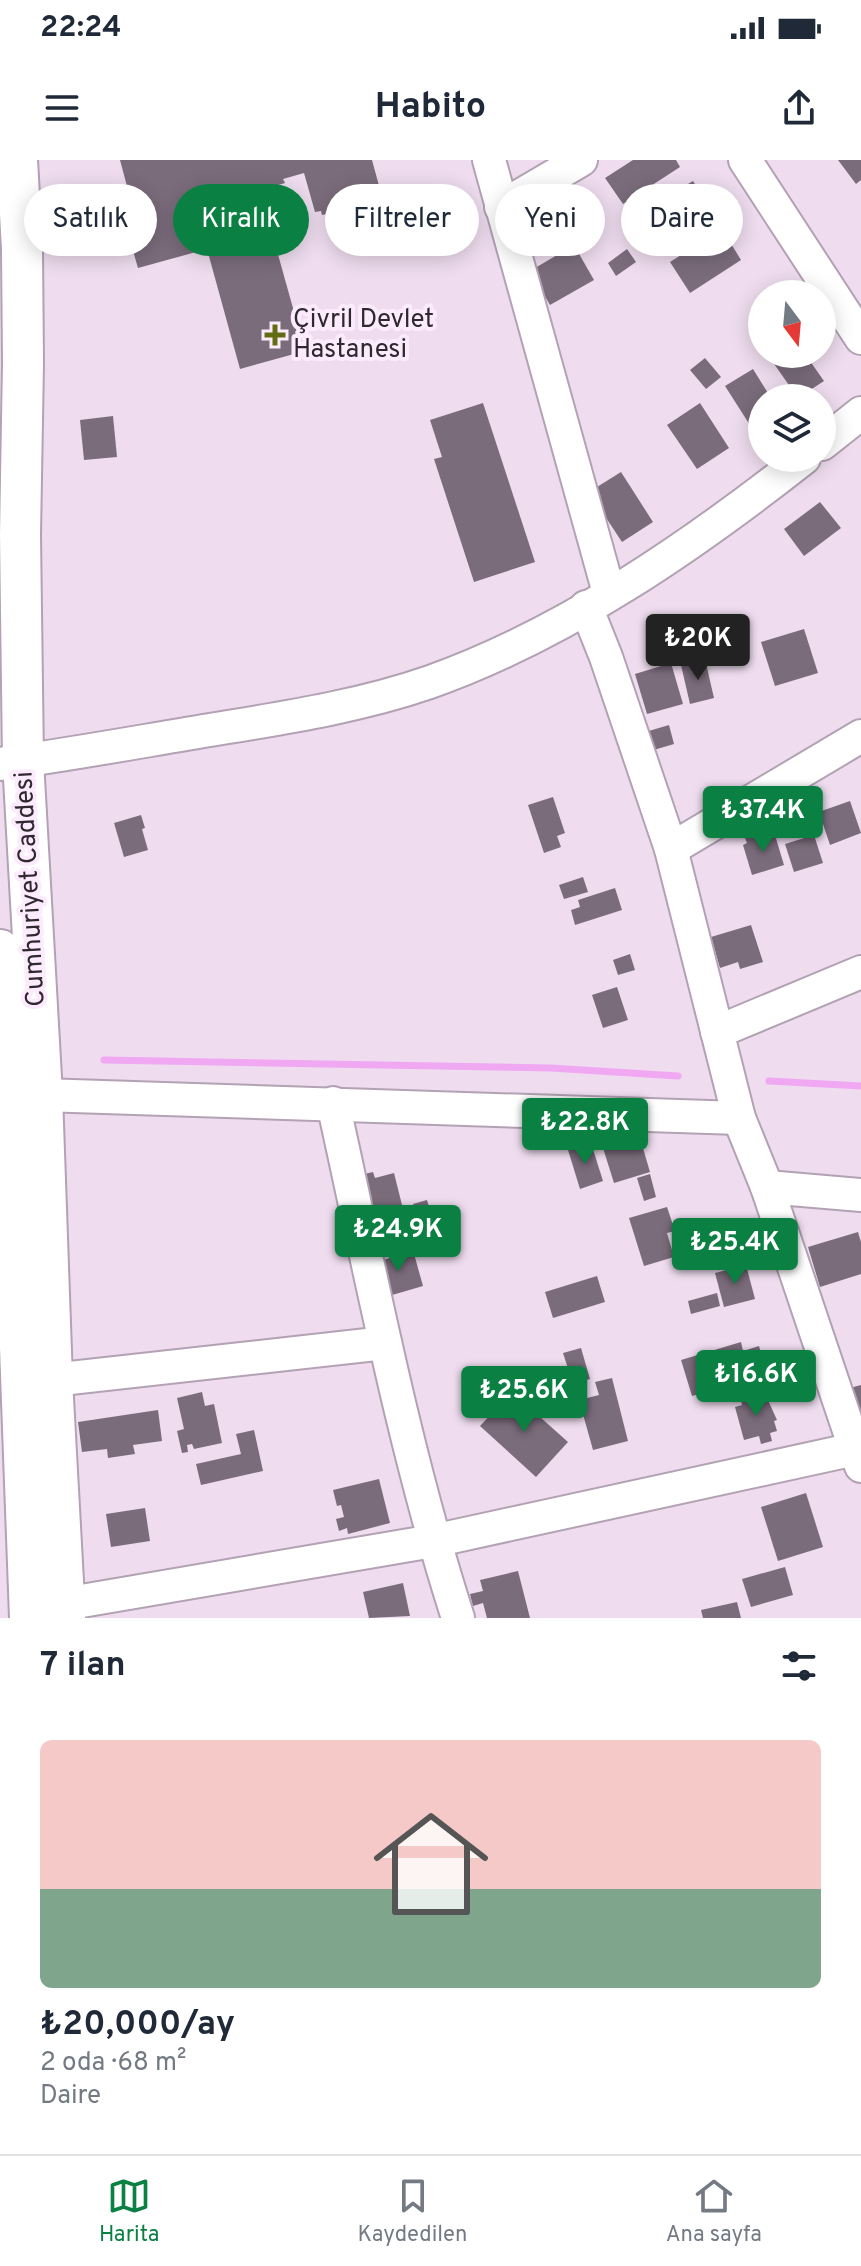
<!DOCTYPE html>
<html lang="tr">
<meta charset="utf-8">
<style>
:root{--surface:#fff;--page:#f2f2f3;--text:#1f2937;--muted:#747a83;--line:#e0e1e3;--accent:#0b8043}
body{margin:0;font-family:Overpass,sans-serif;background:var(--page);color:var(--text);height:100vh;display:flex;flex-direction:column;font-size:30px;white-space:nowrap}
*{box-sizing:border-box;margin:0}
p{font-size:26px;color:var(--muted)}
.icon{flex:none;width:44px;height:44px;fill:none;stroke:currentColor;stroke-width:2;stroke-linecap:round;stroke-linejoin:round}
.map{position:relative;height:1458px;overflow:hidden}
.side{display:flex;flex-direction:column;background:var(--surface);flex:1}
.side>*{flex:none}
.hud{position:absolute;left:24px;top:24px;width:814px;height:72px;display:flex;gap:16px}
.needle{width:52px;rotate:164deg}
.controls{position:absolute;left:748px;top:120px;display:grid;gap:16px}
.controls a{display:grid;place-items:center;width:88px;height:88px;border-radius:50%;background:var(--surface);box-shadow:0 4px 20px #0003;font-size:40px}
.price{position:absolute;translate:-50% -68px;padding:0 18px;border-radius:8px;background:var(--accent);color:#fff;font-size:26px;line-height:52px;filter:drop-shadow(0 2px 4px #0008)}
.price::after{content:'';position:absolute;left:50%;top:48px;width:24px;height:18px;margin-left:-12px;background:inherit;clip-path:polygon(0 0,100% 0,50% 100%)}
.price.active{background:#222;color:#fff}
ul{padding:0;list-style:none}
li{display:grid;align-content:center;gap:16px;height:424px;padding:0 40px}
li+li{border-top:2px solid var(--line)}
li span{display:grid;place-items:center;height:248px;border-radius:12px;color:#555}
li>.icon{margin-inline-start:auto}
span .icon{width:144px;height:144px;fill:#fffc;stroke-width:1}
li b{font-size:34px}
h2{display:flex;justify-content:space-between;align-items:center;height:96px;padding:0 40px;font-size:34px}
.pill{padding:0 28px;border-radius:36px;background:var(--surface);box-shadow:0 4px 20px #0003;font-size:28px;line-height:72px}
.pill.active{background:var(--accent);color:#fff}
.status{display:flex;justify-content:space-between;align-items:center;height:56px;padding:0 40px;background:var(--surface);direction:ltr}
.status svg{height:22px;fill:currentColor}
header{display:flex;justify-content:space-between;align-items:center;height:104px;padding:0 40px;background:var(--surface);font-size:36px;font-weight:700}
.menu{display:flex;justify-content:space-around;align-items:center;height:112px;border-top:2px solid var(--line);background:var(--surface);font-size:22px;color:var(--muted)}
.menu a{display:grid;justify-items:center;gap:4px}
.menu .active{color:var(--accent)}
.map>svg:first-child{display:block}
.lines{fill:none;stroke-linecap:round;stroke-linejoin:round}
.stream{stroke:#f0a8f3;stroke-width:7}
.building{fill:#7b6c7c}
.minor-casing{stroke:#b2a2b3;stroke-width:36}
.major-casing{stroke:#b2a2b3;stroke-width:44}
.minor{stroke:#fff;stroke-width:32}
.major{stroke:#fff;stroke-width:40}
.poi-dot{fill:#636c11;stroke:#fcebfd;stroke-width:3}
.labels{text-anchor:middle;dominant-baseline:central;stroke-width:8;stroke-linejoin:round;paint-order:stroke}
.poi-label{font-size:26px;fill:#2f282f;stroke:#fcebfd;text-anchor:start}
.street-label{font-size:26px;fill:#2f282f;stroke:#fcebfd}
</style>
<div class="status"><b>22:24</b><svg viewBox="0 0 49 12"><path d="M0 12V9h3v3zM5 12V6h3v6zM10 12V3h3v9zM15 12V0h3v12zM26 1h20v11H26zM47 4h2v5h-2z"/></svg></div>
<header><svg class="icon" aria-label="menu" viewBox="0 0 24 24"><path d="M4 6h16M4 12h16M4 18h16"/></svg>Habito<svg class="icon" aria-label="share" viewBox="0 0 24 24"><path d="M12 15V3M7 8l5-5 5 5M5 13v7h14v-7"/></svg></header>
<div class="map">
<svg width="861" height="1458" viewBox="0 0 861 1458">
<rect width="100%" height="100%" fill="#efddef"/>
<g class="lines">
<!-- stream -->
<g class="stream">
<path d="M104 900 551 908 678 916"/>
<path d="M769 921 861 926"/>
</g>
</g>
<!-- building -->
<g class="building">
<path d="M120 0H372L393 77 350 89 346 74 334 77 327 54 322 55 321 51 315 52 304 13 283 19 285 23 260 30 305 191 240 209 207 89 138 108 126 67 137 64Z"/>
<path d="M633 0H676L680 7 623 44 605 18Z"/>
<path d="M838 0H861V20L856 24Z"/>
<path d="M693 21 711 50 667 77 649 47Z"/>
<path d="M563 45 580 73 550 92 533 65Z"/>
<path d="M722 69 741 100 690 133 670 102Z"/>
<path d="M574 85 594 120 550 145 530 111Z"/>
<path d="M627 89 636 102 616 116 608 103Z"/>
<path d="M782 194H805L824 221 798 238 772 201Z"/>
<path d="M705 198 721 217 706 229 690 210Z"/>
<path d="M753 209 771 238H762V269L755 273 725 226Z"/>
<path d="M483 243 535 402 474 422 434 299 442 297 430 260Z"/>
<path d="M700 243 729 288 697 309 667 265Z"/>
<path d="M113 256 117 297 84 300 80 260Z"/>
<path d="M621 312 653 362 622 382 589 332Z"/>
<path d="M820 342 841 368 804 396 784 369Z"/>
<path d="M804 469 818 513 775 526 761 482Z"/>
<path d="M705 499 714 538 690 544 681 505Z"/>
<path d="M671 503 683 544 647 554 635 514Z"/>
<path d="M669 565 674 584 647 592 642 573Z"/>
<path d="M553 637 565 673 557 676 561 687 544 693 528 645Z"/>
<path d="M850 641 861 673 830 685 823 664 818 666 813 654Z"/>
<path d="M141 655 145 668 142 669 148 690 124 697 114 663Z"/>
<path d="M759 673 761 679 775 675 784 705 752 715 743 685 747 683 745 678Z"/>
<path d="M814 675 823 703 794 712 785 684Z"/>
<path d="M583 717 588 732 564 739 559 725Z"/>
<path d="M615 728 622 750 575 765 571 750 580 747 578 740Z"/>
<path d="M751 765 763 802 740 809 738 802 720 808 711 777Z"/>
<path d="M630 794 635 810 618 815 613 800Z"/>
<path d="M617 827 628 860 603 868 592 835Z"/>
<path d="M640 978 650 1012 614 1023 603 988Z"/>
<path d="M591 983 603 1021 580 1029 568 990Z"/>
<path d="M373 1012 375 1018 394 1013 405 1057 368 1066 356 1016Z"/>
<path d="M650 1014 656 1037 644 1041 637 1018Z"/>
<path d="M427 1040 440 1084 425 1089 419 1064 410 1066 407 1055 416 1053 413 1044Z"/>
<path d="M667 1047 675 1071 667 1073 674 1097 644 1106 629 1058Z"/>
<path d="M858 1072 861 1082V1114L820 1127 808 1087Z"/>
<path d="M411 1083 423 1126 382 1138 372 1103 401 1095 399 1087Z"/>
<path d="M746 1105 755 1139 724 1147 715 1113Z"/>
<path d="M597 1116 605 1142 553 1158 545 1132Z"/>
<path d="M717 1133 720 1146 691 1154 688 1141Z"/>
<path d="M741 1182 743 1191 759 1186 767 1214 692 1236 681 1200Z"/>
<path d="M581 1188 590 1219 573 1224 563 1193Z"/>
<path d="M612 1218 628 1281 593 1290 579 1240 599 1235 595 1222Z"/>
<path d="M861 1225V1260L846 1229Z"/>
<path d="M202 1232 205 1246 214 1244 222 1283 194 1289 192 1284 187 1285 188 1292 182 1293 177 1271 184 1269 177 1238Z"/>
<path d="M512 1232 568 1282 536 1317 480 1266Z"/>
<path d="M759 1232 761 1239 767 1238 777 1260 774 1261 777 1271 770 1273 772 1281 761 1284 759 1276 744 1280 735 1247 742 1245 740 1237Z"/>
<path d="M158 1250 162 1281 133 1285 135 1294 108 1298 107 1289 82 1292 78 1262Z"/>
<path d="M254 1270 263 1311 201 1325 196 1304 241 1294 236 1274Z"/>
<path d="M379 1319 390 1363 348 1374 347 1368 339 1371 336 1359 344 1357 341 1345 337 1346 333 1330Z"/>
<path d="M806 1333 823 1387 778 1401 761 1347Z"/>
<path d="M145 1348 150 1381 111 1387 106 1354Z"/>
<path d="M785 1407 793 1435 751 1447 742 1419Z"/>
<path d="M518 1411 530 1458H487L483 1443 473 1446 470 1434 483 1431 480 1420Z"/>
<path d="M403 1423 410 1456 369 1458 363 1432Z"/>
<path d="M737 1442 741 1458H703L701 1450Z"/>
</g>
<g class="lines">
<defs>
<g id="minor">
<path d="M489 0 609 433"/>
<path d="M745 0 861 178"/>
<path d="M501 47 581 0"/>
<path d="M822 284 861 253"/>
<path d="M586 447 606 497 671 689 739 958 767 1027 861 1306"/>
<path d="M0 604C66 595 132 583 198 572 276 559 355 548 430 522 565 474 692 386 804 298"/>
<path d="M671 689 861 576"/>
<path d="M717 872 861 812"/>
<path d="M42 935 739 958"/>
<path d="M333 943C371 1115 404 1290 458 1458"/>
<path d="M767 1027 861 1035"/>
<path d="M52 1220 385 1183"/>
<path d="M64 1444 433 1381 855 1289"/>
</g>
<g id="major">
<path d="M17 0 22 89 23 203 20 375 23 601 42 935 52 1220 65 1458"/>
<path d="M0 790 11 943 30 1458"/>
</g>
</defs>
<!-- minor casing -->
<use href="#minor" class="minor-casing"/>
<!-- major casing -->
<use href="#major" class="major-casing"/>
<!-- minor -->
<use href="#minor" class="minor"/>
<!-- major -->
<use href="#major" class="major"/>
</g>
<!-- markers -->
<path class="poi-dot" d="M271 163h8v8h8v8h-8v8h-8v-8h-8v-8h8z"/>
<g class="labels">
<!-- poi labels -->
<g class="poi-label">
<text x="293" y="160">Çivril Devlet<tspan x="293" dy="30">Hastanesi</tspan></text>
</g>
<!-- street labels -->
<g class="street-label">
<text transform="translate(31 729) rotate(-93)">Cumhuriyet Caddesi</text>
</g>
</g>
</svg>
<div class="controls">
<a><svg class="needle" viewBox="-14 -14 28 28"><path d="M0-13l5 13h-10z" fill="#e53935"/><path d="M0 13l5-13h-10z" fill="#747a83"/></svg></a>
<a><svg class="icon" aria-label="layers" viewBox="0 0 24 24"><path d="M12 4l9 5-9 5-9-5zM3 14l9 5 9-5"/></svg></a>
</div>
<b class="price active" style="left:698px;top:522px">₺20K</b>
<b class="price" style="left:763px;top:694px">₺37.4K</b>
<b class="price" style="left:585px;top:1006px">₺22.8K</b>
<b class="price" style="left:398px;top:1113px">₺24.9K</b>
<b class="price" style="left:735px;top:1126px">₺25.4K</b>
<b class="price" style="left:756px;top:1258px">₺16.6K</b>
<b class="price" style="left:524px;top:1274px">₺25.6K</b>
<div class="hud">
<a class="pill">Satılık</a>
<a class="pill active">Kiralık</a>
<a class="pill">Filtreler</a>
<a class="pill">Yeni</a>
<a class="pill">Daire</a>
</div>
</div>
<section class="side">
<h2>7 ilan<svg class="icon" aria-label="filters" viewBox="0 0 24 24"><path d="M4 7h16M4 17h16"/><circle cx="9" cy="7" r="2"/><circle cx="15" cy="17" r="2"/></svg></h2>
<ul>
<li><span style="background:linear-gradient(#f6c9c9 60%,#7fa58c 0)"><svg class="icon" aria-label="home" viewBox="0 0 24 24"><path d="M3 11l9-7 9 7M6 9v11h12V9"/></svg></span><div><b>₺20,000/ay</b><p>2 oda · 68 m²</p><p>Daire</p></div></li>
</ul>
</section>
<nav class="menu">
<a class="active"><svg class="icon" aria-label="map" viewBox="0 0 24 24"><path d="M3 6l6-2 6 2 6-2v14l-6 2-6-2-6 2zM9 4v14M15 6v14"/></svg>Harita</a>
<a><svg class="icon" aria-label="saved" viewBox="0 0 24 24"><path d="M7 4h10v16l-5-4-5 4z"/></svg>Kaydedilen</a>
<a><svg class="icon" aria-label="home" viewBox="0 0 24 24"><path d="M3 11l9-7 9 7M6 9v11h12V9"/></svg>Ana sayfa</a>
</nav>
